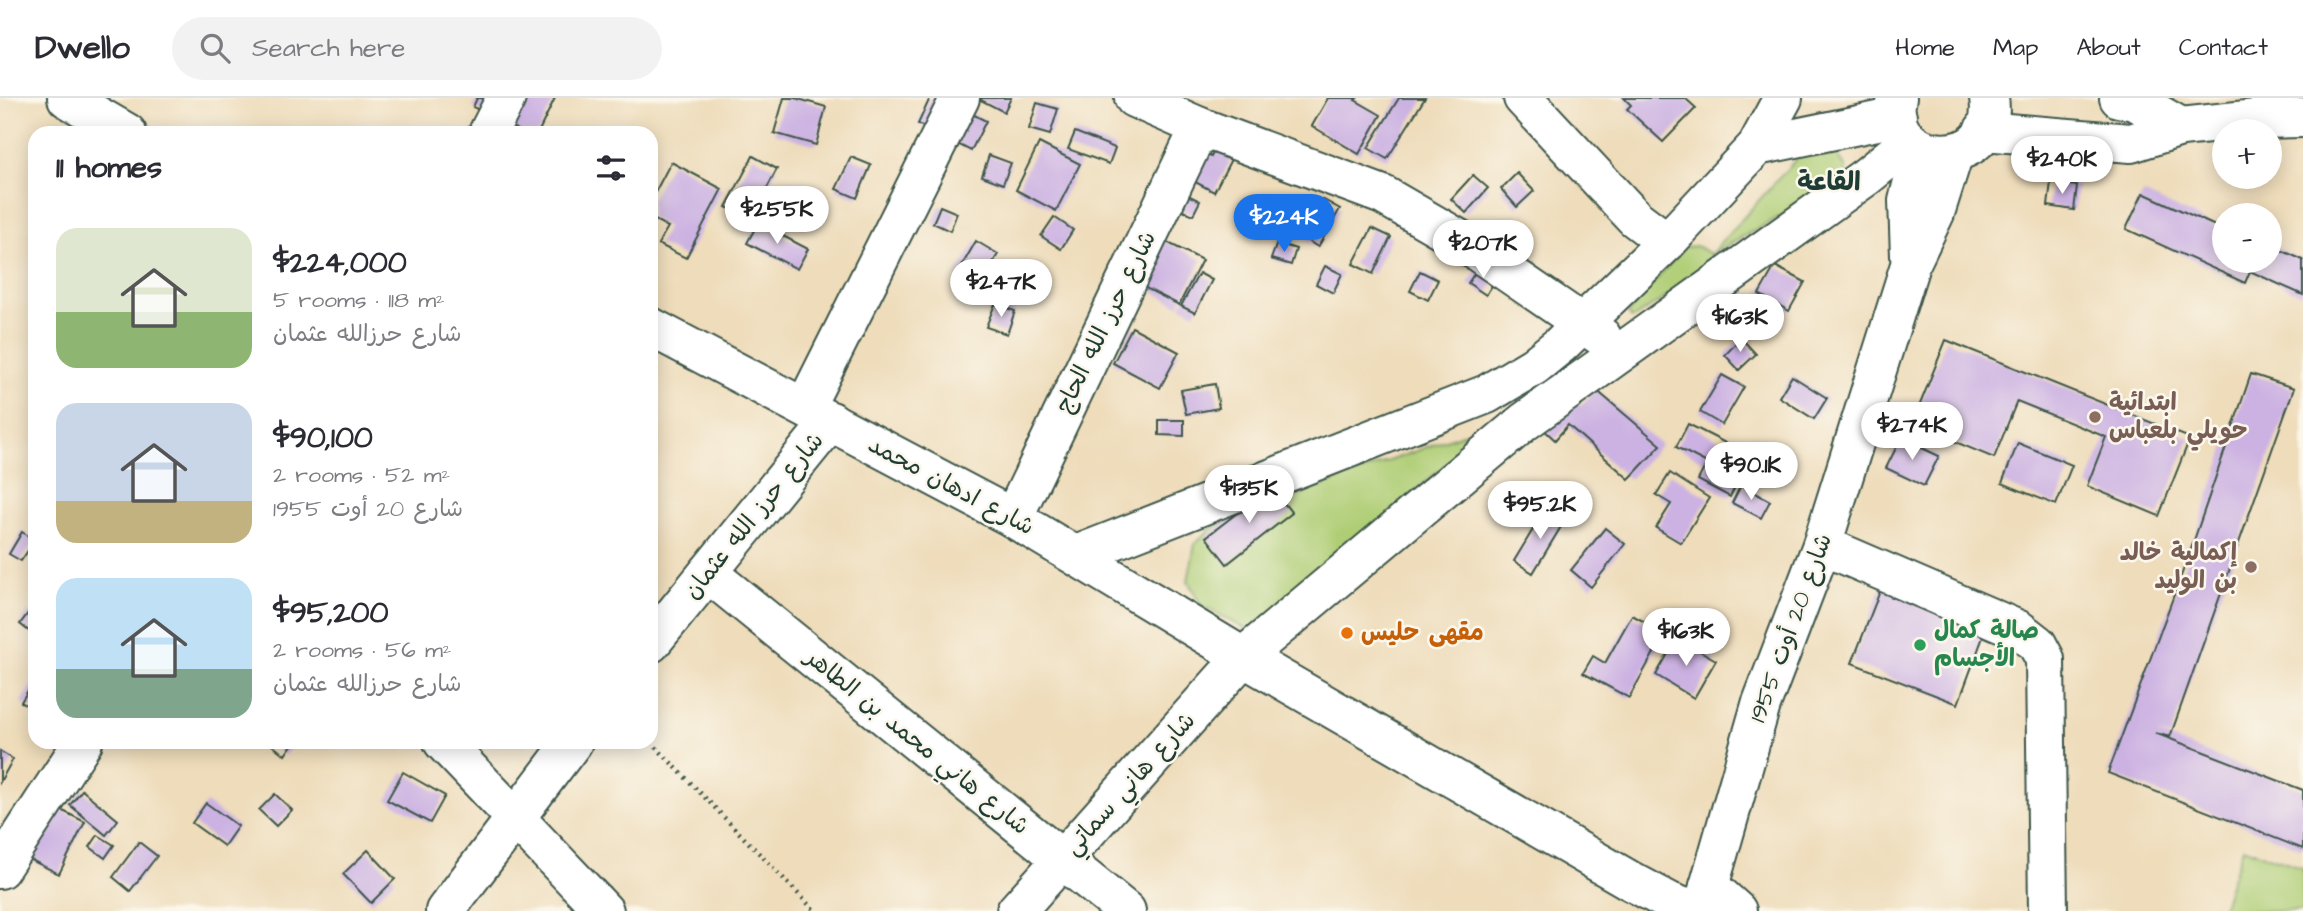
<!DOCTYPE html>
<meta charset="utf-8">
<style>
:root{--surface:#fff;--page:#f2f2f3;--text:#2b2b33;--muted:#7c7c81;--line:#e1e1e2;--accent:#1a73e8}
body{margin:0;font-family:"Architects Daughter","Playpen Sans Arabic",sans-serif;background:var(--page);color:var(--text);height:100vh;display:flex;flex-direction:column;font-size:26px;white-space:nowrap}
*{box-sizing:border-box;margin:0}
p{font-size:23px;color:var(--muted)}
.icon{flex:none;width:38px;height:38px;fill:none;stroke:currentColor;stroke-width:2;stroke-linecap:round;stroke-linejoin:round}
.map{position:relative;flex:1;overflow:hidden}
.drawer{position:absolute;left:28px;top:28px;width:630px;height:623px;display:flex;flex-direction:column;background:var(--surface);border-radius:21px;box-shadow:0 4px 18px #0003}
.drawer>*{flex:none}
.tools{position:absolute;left:2212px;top:21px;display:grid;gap:14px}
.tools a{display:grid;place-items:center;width:70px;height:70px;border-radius:50%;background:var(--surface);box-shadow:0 4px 18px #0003;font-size:35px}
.price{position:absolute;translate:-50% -60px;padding:0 16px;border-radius:24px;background:#fff;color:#222;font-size:23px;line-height:46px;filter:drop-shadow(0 2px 4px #0008)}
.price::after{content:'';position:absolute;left:50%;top:42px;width:21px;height:16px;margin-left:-10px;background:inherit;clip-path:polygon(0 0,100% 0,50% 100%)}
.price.selected{background:var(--accent);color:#fff}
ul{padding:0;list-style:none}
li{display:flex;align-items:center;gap:21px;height:175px;padding:0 28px}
li span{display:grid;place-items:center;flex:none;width:196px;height:140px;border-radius:21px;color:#555}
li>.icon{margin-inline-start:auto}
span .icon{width:84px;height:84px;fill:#fffc;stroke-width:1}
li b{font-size:30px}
h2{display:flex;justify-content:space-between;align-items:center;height:84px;padding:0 28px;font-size:30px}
header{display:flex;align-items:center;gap:42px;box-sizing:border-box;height:98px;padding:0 35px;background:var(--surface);border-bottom:2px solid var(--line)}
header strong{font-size:33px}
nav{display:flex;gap:38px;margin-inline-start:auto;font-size:24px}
.search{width:490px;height:63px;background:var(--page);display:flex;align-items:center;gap:18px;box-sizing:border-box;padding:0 24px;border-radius:38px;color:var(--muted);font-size:26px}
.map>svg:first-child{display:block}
.green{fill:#afcd74;stroke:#678554;stroke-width:2}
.building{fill:#ccb2e2}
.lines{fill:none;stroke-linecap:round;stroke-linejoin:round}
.street-casing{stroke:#3e5548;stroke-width:42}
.secondary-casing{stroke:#3e5548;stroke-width:42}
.path{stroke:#3e5548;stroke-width:4.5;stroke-dasharray:2 5;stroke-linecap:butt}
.street{stroke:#fff;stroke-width:38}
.secondary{stroke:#fff;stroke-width:38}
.education-dot{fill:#8d6e63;stroke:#fbf7ec;stroke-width:2.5}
.food-dot{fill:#e8710a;stroke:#fbf7ec;stroke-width:2.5}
.leisure-dot{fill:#2e9e5b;stroke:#fbf7ec;stroke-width:2.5}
.labels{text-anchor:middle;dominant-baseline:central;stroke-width:5;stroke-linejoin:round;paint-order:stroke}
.street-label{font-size:24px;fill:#1f3d34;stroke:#fbf7ec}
.education-label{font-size:24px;font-weight:bold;fill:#785e54;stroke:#fbf7ec;text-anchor:start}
.leisure-label{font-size:24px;font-weight:bold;fill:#27864d;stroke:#fbf7ec;text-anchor:start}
.food-label{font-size:24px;font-weight:bold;fill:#c56008;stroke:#fbf7ec;text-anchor:start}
.neighbourhood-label{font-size:26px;font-weight:bold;fill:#1f3d34;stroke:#fbf7ec}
</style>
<header>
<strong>Dwello</strong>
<div class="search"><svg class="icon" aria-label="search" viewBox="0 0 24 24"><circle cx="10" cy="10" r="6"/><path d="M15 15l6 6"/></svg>Search here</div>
<nav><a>Home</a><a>Map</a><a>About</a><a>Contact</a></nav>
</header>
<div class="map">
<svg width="2303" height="813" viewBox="0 0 2303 813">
<rect width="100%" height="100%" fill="#fbf7ec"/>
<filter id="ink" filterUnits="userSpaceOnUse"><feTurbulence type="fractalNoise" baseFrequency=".0143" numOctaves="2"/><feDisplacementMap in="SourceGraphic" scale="14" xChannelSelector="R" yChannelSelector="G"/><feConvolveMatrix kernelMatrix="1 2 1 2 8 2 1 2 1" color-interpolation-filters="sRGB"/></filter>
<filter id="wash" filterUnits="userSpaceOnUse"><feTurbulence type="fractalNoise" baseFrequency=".00686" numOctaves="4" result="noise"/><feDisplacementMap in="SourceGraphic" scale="28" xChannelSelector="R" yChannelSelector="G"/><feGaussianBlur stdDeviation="1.57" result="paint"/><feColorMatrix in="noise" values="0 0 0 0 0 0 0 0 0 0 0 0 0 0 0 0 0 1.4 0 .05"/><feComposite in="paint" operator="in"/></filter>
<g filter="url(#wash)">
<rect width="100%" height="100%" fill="#eedcba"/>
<!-- green -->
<g class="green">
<path d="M1814 41 1828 43 1846 70 1844 84 1711 156 1716 167 1632 221 1628 215 1684 149 1696 148 1711 156Z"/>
<path d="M1494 324 1257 533 1242 529 1201 507 1188 483 1195 446 1212 429Z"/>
<path d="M2243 749 2303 770V813H2221Z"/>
</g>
<g id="blocks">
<!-- building -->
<g class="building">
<path d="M477 0H555L538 35H524L473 9Z"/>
<path d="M784 0H795L826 9 816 47 774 35Z"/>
<path d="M930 0H941L986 23 971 53 918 26Z"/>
<path d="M977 0H1011L1004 14Z"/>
<path d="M1328 0H1357L1355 2 1381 17 1359 56 1312 28Z"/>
<path d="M1399 0H1425L1387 61 1368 50Z"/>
<path d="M1624 0H1685L1696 10 1663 44 1627 11 1631 7Z"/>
<path d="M1037 5 1058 11 1050 37 1029 31Z"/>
<path d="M1075 34 1115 50 1109 66 1068 51Z"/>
<path d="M1222 38 1239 46 1214 94 1171 71 1185 45 1211 59Z"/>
<path d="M1039 45 1080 66 1056 113 1016 92Z"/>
<path d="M989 57 1011 65 1003 86 982 78Z"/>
<path d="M753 58 777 71 751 121 726 109Z"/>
<path d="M851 59 871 67 857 100 836 91Z"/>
<path d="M671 64 722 91 686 160 658 146 668 129 651 120V102Z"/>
<path d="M1517 75 1534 93 1517 109 1501 91Z"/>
<path d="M1473 77 1488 90 1466 115 1451 101Z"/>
<path d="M2051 84 2077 88 2074 112 2048 108Z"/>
<path d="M1169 88 1200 103 1193 117 1163 102Z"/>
<path d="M2143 95 2224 132V163H2270V147L2303 162V197L2250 173 2245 185 2126 131Z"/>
<path d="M1322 101 1340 111 1318 149 1300 138Z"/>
<path d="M940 108 957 115 950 133 933 125Z"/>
<path d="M1054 119 1073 132 1061 151 1041 138Z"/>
<path d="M758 125 808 151 797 171 747 145Z"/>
<path d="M1139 130 1202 162 1179 207 1116 175Z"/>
<path d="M1372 130 1391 139 1373 176 1353 166Z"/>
<path d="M976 143 998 156 978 191 956 178Z"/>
<path d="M1277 145 1296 151 1291 167 1271 161Z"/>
<path d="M1481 166 1498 178 1486 197 1468 185Z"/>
<path d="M1325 168 1342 176 1333 195 1316 186Z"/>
<path d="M1775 168 1805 184 1789 213 1759 196Z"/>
<path d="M1420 173 1438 182 1428 202 1410 193Z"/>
<path d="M1199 175 1212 182 1195 215 1181 208Z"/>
<path d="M995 206 1015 213 1007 236 986 229Z"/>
<path d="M1132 229 1179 254 1160 290 1113 265Z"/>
<path d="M1741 240 1756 256 1739 272 1725 257Z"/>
<path d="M1946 242 2190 340 2159 418 2087 388 2106 339 2017 303 1994 360 1912 326Z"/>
<path d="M2251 276 2294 290 2170 639 2155 635 2303 692V751L2108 675 2191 451Z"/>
<path d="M1722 277 1744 289 1722 327 1700 314Z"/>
<path d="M1792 278 1827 300 1814 321 1779 299Z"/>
<path d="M1215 286 1219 310 1186 316 1181 292Z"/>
<path d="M1556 286 1581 308 1595 291 1661 347 1629 381 1568 327 1555 342 1528 317Z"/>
<path d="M1159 322H1184V338L1159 337Z"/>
<path d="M1688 326 1751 358 1730 399 1698 382 1707 365 1676 349Z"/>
<path d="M1901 340 1939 358 1924 388 1886 370Z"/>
<path d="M2018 345 2072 367 2056 407 2002 385Z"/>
<path d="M1670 375 1709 400 1681 445 1656 430 1671 406 1656 397Z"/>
<path d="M1741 387 1770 403 1761 420 1732 405Z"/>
<path d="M1271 389 1292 415 1227 466 1206 439Z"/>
<path d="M1546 410 1565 422 1533 475 1514 463Z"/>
<path d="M1605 430 1625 446 1591 489 1571 472Z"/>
<path d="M22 434 35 442 21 463 9 456Z"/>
<path d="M1882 488 1987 528 1958 606 1852 565Z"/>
<path d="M29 514 35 519V538L20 526Z"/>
<path d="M1632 517 1665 535 1629 600 1583 575 1593 558 1605 565Z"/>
<path d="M1677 540 1716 562 1694 600 1656 577Z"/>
<path d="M35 581V612L21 604Z"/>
<path d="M268 644H287L292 647 285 657Z"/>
<path d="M0 653 13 661 0 684Z"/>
<path d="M403 674 445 698 430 725 387 702Z"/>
<path d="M82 692 118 722 106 737 70 707Z"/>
<path d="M275 696 292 712 276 728 259 712Z"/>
<path d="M206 705 238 728 224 748 192 725Z"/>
<path d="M51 707 85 724 59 776 25 759Z"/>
<path d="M98 737 114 747 105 760 90 749Z"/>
<path d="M139 744 157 758 130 793 113 779Z"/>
<path d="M368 752 395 781 371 805 343 776Z"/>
</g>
</g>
</g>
<g filter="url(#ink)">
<use href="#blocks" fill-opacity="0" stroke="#3e5548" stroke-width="2"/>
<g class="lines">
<defs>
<g id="street">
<path d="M67 0 127 35"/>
<path d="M1134 0 1200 29 1383 97 1459 141 1602 239"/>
<path d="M1523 0 1635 120 1667 144"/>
<path d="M488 35 506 0"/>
<path d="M1757 48 1897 19"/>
<path d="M651 229 1013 420 1243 559 1629 782 1670 804 1694 813"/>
<path d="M805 309 960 0"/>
<path d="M1013 420 1200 29"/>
<path d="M1822 447 2019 532 2037 546 2045 561 2048 813"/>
<path d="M1076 457 1487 296 1534 268 1560 247 1667 144 1757 48 1783 0"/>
<path d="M708 475 1126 813"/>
<path d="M651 545 831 323"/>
<path d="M443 644 604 813"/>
<path d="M0 771 83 644"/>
<path d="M1709 788 1737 813"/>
<path d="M445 813 573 644"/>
<path d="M1016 813 1243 559 1524 324 1867 78 1910 43"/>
</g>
<g id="secondary">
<path d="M1897 0C1881 69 2001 77 1989 0"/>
<path d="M2119 0 2135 3 2181 29"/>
<path d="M1983 33 2131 45 2181 29 2256 21 2303 20"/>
<path d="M1910 158 1908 103 1921 51"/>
<path d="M1702 813 1761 607 1822 447 1910 167 1935 115 1954 55"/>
</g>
</defs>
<!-- street casing -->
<use href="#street" class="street-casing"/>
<!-- secondary casing -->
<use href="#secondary" class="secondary-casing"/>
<!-- path -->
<path class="path" d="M651 644 815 813"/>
<!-- street -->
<use href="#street" class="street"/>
<!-- secondary -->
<use href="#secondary" class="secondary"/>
</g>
</g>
<!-- markers -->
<g class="education-dot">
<circle cx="2095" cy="319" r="7"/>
<circle cx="2251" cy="469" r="7"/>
</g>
<circle class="food-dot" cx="1347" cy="535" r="7"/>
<circle class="leisure-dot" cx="1920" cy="547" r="7"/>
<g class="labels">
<!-- street labels -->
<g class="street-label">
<text transform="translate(1106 224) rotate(-64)">شارع حرز الله الحاج</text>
<text transform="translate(951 388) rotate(28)">شارع ادهان محمد</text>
<text transform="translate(754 418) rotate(-51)">شارع حرز الله عثمان</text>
<text transform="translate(1791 530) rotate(-70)">شارع 20 أوت 1955</text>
<text transform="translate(917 644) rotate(39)">شارع هاني محمد بن الطاهر</text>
<text transform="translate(1130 686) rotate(-48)">شارع هاني سماتي</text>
</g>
<!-- education labels -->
<g class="education-label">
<text x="2109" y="305">ابتدائية<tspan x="2109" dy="28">حويلي بلعباس</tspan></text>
<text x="2237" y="455" text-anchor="end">إكمالية خالد<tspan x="2237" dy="28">بن الوليد</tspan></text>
</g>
<!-- leisure labels -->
<g class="leisure-label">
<text x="1934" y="533">صالة كمال<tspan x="1934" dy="28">الأجسام</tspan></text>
</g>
<!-- food labels -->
<g class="food-label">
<text x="1361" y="535">مقهى حليس</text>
</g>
<!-- neighbourhood labels -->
<g class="neighbourhood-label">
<text x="1829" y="84">القاعة</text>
</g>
</g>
</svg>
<div class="tools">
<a>+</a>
<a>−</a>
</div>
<b class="price" style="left:2062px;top:98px">$240K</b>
<b class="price" style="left:777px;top:148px">$255K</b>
<b class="price selected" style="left:1284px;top:156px">$224K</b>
<b class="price" style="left:1483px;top:182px">$207K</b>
<b class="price" style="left:1001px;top:221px">$247K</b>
<b class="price" style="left:1740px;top:256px">$163K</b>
<b class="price" style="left:1912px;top:364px">$274K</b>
<b class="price" style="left:1751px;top:404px">$90.1K</b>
<b class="price" style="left:1249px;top:427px">$135K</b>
<b class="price" style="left:1540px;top:443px">$95.2K</b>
<b class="price" style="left:1686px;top:570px">$163K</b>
<section class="drawer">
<h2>11 homes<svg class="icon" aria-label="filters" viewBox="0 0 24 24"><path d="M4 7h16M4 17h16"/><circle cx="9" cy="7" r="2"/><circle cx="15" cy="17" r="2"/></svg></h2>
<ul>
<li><span style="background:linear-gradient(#dfe7d0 60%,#8fb573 0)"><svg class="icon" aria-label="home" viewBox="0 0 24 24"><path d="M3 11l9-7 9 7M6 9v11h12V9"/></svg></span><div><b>$224,000</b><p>5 rooms · 118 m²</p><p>شارع حرزالله عثمان</p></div></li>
<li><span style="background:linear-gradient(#c9d6e8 70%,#c2b280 0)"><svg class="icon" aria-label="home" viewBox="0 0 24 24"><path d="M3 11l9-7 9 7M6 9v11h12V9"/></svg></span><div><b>$90,100</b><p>2 rooms · 52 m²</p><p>شارع 20 أوت 1955</p></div></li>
<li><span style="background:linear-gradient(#bfe0f5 65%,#7fa58c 0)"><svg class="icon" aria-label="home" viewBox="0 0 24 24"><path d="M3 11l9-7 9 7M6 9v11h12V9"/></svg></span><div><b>$95,200</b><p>2 rooms · 56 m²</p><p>شارع حرزالله عثمان</p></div></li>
</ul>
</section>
</div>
